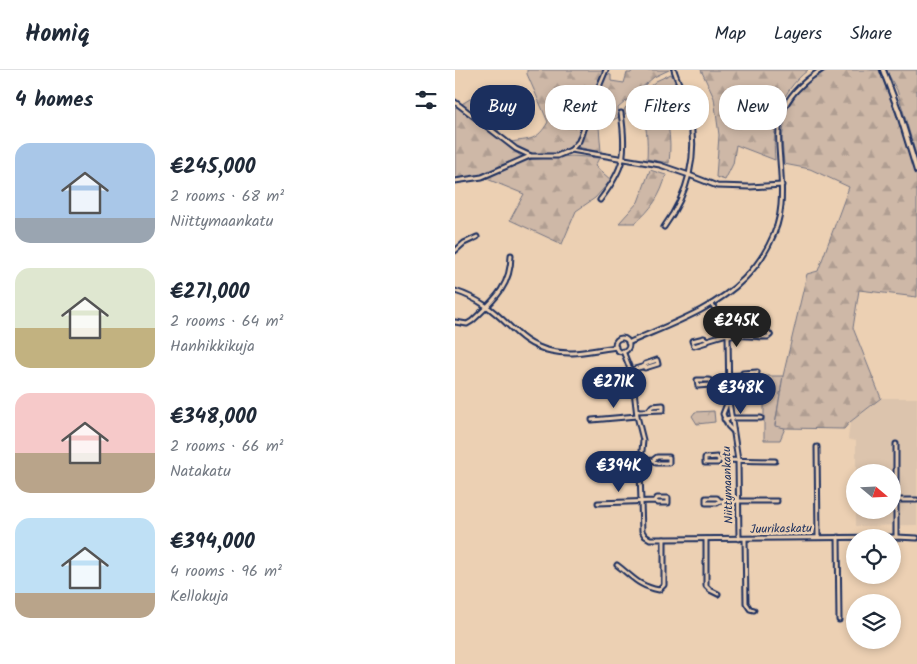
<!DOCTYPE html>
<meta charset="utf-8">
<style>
:root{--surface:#fff;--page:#f6f6f7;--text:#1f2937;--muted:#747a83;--line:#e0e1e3;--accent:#1b2f5e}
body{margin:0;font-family:Kalam,sans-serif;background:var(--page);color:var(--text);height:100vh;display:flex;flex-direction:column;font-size:19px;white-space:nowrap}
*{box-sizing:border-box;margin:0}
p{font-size:16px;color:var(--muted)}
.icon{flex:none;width:28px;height:28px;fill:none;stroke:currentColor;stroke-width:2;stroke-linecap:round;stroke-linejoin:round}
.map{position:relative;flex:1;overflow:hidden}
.sheet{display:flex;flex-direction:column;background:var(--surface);width:455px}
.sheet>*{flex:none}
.top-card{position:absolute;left:15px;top:15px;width:371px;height:45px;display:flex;gap:10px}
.needle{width:32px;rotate:109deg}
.fabs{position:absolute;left:391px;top:394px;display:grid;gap:10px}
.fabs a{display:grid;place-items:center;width:55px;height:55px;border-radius:50%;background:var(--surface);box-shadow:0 2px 8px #0003;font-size:25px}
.price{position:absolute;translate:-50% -42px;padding:0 11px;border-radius:18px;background:var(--accent);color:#fff;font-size:16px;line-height:32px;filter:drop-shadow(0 1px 2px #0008)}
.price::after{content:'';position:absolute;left:50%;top:30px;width:15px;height:11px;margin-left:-8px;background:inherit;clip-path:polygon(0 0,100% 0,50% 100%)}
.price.selected{background:#222;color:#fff}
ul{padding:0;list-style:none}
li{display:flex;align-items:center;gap:15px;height:125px;padding:0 15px}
li span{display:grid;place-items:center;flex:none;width:140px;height:100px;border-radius:15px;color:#555}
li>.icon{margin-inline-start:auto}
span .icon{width:60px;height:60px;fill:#fffc;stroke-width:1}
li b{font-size:21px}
h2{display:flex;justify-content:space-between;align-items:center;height:60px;padding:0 15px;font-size:21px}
.chip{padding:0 18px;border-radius:20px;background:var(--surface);box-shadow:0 2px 8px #0003;font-size:18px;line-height:45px}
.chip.selected{background:var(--accent);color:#fff}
header{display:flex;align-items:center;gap:30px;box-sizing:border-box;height:70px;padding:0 25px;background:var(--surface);border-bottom:1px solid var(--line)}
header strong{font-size:24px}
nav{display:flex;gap:28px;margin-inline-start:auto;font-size:18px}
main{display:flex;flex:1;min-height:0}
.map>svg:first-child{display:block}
.built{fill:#dcc4ad}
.grass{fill:#ceb8a7;stroke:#747482}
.forest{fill:url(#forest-firs);stroke:#747482}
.park{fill:url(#park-crowns);stroke:#747482}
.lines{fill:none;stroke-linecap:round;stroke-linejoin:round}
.minor-casing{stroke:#1b2f5e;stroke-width:7}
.tertiary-casing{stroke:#1b2f5e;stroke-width:8}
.minor{stroke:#ecd0b3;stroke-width:3}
.tertiary{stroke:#ecd0b3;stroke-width:4}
.labels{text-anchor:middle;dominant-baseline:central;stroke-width:5;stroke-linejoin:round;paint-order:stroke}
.street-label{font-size:12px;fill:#1b2f5e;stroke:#ecd0b3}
</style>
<header>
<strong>Homiq</strong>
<nav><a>Map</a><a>Layers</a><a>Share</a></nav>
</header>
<main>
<section class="sheet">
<h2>4 homes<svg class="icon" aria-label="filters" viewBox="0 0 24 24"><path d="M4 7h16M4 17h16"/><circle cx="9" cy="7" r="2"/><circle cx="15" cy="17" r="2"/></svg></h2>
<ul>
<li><span style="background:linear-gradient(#a9c7e8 75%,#9aa5b1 0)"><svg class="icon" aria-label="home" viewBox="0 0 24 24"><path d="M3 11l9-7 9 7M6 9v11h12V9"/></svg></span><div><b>€245,000</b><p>2 rooms · 68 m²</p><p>Niittymaankatu</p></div></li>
<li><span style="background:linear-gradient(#dfe7d0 60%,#c2b280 0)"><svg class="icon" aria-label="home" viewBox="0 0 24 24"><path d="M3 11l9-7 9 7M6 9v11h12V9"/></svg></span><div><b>€271,000</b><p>2 rooms · 64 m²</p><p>Hanhikkikuja</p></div></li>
<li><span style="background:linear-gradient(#f6c9c9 60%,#b9a48a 0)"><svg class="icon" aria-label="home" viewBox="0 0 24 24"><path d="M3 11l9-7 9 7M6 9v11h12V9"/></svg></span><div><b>€348,000</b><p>2 rooms · 66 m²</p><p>Natakatu</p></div></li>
<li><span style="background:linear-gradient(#bfe0f5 75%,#b9a48a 0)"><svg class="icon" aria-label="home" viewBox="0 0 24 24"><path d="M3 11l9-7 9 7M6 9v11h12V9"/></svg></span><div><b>€394,000</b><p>4 rooms · 96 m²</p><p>Kellokuja</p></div></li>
</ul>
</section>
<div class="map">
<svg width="462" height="594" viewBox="0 0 462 594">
<defs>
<pattern id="forest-firs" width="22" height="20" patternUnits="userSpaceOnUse" patternTransform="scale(1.25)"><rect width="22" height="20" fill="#ceb8a7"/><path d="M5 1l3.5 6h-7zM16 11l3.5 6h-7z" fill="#b09e92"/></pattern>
<pattern id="park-crowns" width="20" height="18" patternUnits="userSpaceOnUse" patternTransform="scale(1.25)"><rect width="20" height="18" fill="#ceb8a7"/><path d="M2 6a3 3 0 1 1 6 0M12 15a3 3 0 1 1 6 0" fill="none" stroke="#b09e92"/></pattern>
</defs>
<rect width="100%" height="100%" fill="#ecd0b3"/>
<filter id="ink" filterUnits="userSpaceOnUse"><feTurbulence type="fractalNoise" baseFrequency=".02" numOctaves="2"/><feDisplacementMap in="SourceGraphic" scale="10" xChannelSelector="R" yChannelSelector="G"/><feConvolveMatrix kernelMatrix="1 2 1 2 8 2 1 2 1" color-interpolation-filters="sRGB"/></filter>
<g filter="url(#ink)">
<!-- built -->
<path class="built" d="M426 328H462V455L401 456V440H438V402H401V371L393 369 395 352Z"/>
<!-- grass -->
<path class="grass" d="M305 306H328L320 355 330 358 325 370H309V326L304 325Z"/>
<!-- forest -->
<g class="forest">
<path d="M72 0H148C143 11 137 22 134 33 131 45 129 59 122 70 111 87 85 88 68 80 63 78 59 75 55 72 75 69 82 71 93 52L72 4Z"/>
<path d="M177 0H214L199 7 163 38 164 47 144 57 146 82 122 77 126 71 139 32 152 4 156 5V11L169 13 172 3H176Z"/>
<path d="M246 0H353C323 24 317 53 320 90L281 75 278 94 270 110 261 107 264 65 259 28Z"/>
<path d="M373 0H424L451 70 462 107V227L404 220 398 258 426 328 395 352 389 359 330 358 320 356 328 306 352 204 363 201 394 117 355 99 329 94 327 69 331 41 346 15Z"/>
<path d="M431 0H462V88L442 20Z"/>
<path d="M216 4 221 13 203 23C213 46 217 67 214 93L192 89C193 70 192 55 185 37L168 45 170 38 201 11Z"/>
<path d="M25 23 50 74 71 90 117 86 144 88 140 96 156 110 140 128 121 141 107 174 55 150 69 124 32 109 0 113V38Z"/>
<path d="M195 100 211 105C206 125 196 140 180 153H164L183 132Z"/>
</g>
<!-- park -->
<path class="park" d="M259 341 260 352 242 354 237 346 240 342Z"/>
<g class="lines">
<defs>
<g id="minor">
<path d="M0 32 61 79 76 86H102L116 80 124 71 138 31 151 0"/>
<path d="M116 80 205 95 234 105 262 116 295 117 327 115"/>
<path d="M0 111 27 107 75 86"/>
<path d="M145 130C170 97 172 84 166 43"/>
<path d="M209 157C233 124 244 85 234 44 231 29 224 15 219 0"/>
<path d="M0 181 9 173 22 167"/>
<path d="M0 221C10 224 22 230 31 236 55 252 64 274 96 281 118 286 139 280 161 277"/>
<path d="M257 234 269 254 273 266 274 331 283 390 284 469"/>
<path d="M0 252 12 254 17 251C38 231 56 217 56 185"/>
<path d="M287 265 290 262H313L315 265"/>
<path d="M273 266C285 264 300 267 313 267L315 265"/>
<circle cx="167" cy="275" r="7"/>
<path d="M252 270 249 268 237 271 239 276 252 272V270L272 264"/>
<path d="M173 273C213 255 258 240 289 209 308 190 324 162 326 135 331 76 302 41 366 0"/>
<path d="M168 281 177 304 182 346 188 370 185 402 187 461 190 466 195 469H209L441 467 462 468"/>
<path d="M176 300 190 296V298L203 294 202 290 190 294V296"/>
<path d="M274 306 288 305 289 308H301L302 302 288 303V305"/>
<path d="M132 310 177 304"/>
<path d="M257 312 254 310H242L243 316 255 315 257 312 274 310"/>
<path d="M273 331 268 344 273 356 278 361"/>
<path d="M182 341 208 340V335L197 336 194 340"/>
<path d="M269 349 277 348H306"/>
<path d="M137 350 182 346"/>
<path d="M362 377 363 467"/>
<path d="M264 390 262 387 250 388V393H263L264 390 320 391"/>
<path d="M143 393 198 390 201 393H214V387H202L198 390"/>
<path d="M441 430H462"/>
<path d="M265 431 262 428H251V433H262L265 431H322"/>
<path d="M143 433 200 431 203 433H213V428H202L200 431"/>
<path d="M383 467 384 550"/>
<path d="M441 467V374"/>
<path d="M251 469V516L255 520 263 524"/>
<path d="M290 469 291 533 295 539 299 540"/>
<path d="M162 495C178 507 183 516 204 520L209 515V469"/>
</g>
<path id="tertiary" d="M428 0 444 42 462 101"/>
</defs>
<!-- minor casing -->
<use href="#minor" class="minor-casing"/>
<!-- tertiary casing -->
<use href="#tertiary" class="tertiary-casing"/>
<!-- minor -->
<use href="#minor" class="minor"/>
<!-- tertiary -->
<use href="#tertiary" class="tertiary"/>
</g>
</g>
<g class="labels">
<!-- street labels -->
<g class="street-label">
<text transform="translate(273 415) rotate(-92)">Niittymaankatu</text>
<text transform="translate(326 459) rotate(-1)">Juurikaskatu</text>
</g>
</g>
</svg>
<div class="fabs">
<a><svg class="needle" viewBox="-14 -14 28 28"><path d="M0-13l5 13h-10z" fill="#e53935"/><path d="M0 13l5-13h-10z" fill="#747a83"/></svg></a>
<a><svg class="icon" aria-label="locate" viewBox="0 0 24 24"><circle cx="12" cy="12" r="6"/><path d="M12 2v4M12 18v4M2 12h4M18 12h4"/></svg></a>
<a><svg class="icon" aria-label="layers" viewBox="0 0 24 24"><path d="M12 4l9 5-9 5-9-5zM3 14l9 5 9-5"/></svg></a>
</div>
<b class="price selected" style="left:282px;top:278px">€245K</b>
<b class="price" style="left:159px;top:339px">€271K</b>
<b class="price" style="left:286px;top:345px">€348K</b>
<b class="price" style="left:164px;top:423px">€394K</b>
<div class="top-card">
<a class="chip selected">Buy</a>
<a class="chip">Rent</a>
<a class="chip">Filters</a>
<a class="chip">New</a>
</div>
</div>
</main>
